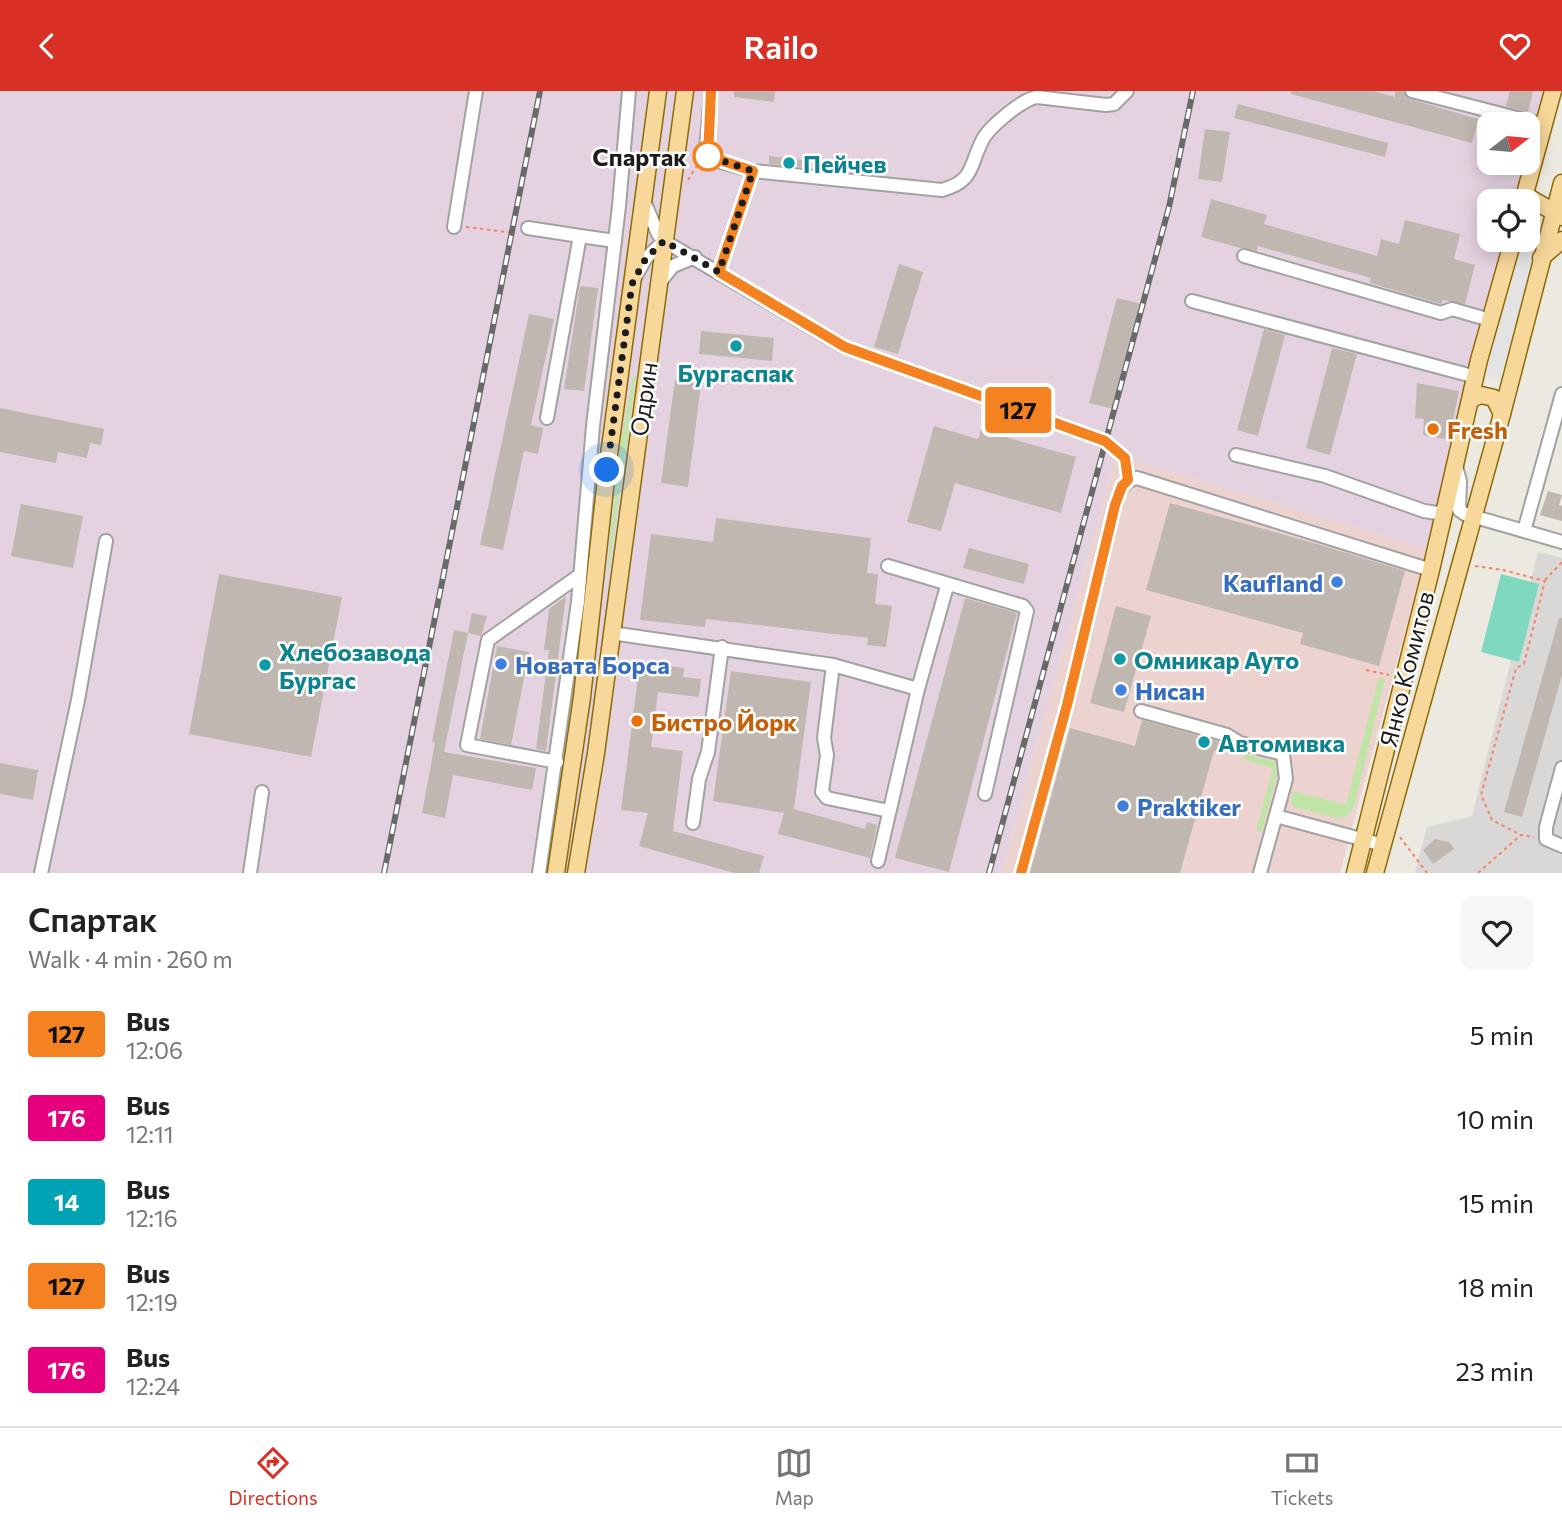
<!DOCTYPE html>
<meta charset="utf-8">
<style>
body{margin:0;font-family:Commissioner,sans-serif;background:#f6f6f6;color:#222;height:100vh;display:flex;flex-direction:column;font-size:26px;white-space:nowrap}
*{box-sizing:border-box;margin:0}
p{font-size:23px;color:#767676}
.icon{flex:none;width:38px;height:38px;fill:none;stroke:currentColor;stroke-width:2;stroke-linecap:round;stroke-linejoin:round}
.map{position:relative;height:782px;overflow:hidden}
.side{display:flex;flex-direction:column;background:#fff;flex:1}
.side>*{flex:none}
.badge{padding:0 14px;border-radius:5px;font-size:24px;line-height:46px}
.needle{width:46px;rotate:74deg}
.controls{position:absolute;left:1477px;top:21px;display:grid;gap:14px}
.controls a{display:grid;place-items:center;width:63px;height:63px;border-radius:14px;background:#fff;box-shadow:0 4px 18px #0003;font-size:35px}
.you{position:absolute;width:35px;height:35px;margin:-18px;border:5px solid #fff;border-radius:50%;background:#1a73e8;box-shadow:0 0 0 10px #1a73e833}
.map>.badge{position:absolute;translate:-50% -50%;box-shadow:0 0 0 4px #fff}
.round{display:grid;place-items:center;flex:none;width:74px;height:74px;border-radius:14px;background:#f6f6f6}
.head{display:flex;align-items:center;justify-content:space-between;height:119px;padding:0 28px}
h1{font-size:33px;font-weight:600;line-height:52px}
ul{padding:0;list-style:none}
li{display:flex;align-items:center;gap:21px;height:84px;padding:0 28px}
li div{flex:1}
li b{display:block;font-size:26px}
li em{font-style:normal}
li .badge{min-width:77px;font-weight:700;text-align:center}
header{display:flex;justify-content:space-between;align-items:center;height:91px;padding:0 28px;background:#d93025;color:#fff;font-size:32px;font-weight:600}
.tabs{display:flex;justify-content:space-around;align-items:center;height:98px;border-top:2px solid #e0e0e0;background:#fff;font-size:19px;color:#767676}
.tabs a{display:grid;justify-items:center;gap:4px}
.tabs .selected{color:#d93025}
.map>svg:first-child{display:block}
.residential{fill:#d9d8d7}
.commercial{fill:#edd3cf}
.industrial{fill:#e5d2e0;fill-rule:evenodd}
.grass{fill:#c0e5a7}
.pitch{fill:#80d9bf}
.parking{fill:#e3e3e3}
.building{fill:#c0b8b0}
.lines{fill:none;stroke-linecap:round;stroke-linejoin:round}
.minor-casing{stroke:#a2a2a2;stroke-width:16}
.major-casing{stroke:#8b6b06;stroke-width:19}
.path{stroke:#f3856a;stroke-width:2;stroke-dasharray:3.5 3.5;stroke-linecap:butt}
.minor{stroke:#fff;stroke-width:12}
.major{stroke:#f7d79a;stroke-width:16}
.rail-casing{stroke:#696969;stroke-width:6}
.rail{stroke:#fff;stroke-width:3.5;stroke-dasharray:10;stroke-linecap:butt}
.line-casing{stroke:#fff;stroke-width:16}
.line{stroke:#f58220;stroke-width:10}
.walk{stroke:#1b1b1b;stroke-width:7;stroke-dasharray:0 12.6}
.stop-dot{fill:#fff;stroke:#f58220;stroke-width:3.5}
.culture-dot{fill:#0f9aa8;stroke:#fff;stroke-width:2.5}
.food-dot{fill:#e8710a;stroke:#fff;stroke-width:2.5}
.shop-dot{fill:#3f7fe0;stroke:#fff;stroke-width:2.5}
.labels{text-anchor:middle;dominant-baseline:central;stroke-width:5;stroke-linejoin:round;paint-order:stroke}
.stop-label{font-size:24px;font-weight:bold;fill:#1b1b1b;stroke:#fff;text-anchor:end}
.culture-label{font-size:24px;font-weight:bold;fill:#0d838f;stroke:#fff;text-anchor:start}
.street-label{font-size:24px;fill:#1b1b1b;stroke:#fff}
.food-label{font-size:24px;font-weight:bold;fill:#c56008;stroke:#fff;text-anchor:start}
.shop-label{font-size:24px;font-weight:bold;fill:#366cbe;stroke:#fff;text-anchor:start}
</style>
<header><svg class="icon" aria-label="back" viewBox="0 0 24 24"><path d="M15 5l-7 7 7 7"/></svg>Railo<svg class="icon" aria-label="heart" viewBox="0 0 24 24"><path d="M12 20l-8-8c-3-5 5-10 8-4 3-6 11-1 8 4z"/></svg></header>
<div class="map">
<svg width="1562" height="782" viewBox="0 0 1562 782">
<rect width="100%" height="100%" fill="#ece9e0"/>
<path class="residential" d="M1538 461 1562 467V782H1415L1427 736 1472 725Z"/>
<path class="commercial" d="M1116 364 1427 458 1340 782H1002Z"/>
<path class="industrial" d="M0 0H1548L1519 110H1489V149H1509L1427 458 1116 364 1002 782H0ZM1489 33H1528V72H1489Z"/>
<g class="grass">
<path d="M633 284 636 285 609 479H607L620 356Z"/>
<path d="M1379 586 1385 588 1354 716 1347 725 1337 727 1293 716 1291 711 1293 700 1346 714Z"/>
<path d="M1246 663 1280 672 1262 741 1256 739 1273 677 1244 669Z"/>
</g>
<path class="pitch" d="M1501 483 1539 493 1519 571 1481 561Z"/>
<path class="parking" d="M1528 142 1540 146 1500 288 1484 284 1522 149H1528Z"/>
<g class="building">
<path d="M734 0H775L774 11 734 6Z"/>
<path d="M1291 0H1373L1395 6V0H1403L1410 8 1478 28 1472 52 1291 3Z"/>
<path d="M1510 0H1533L1528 21 1506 15Z"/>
<path d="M1238 13 1388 52 1385 66 1234 27Z"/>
<path d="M1205 38 1230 41 1222 91 1198 88Z"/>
<path d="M769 65 811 70 810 77 769 73Z"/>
<path d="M1211 108 1267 124 1264 133 1377 165 1381 148 1399 153 1405 129 1460 143 1454 168 1475 174 1465 213 1443 209 1441 213 1370 192 1371 187 1258 155 1257 160 1240 157 1201 146Z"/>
<path d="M899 173 923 181 898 263 874 256Z"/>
<path d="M580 195 598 197 584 300 564 298Z"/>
<path d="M1117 207 1142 213 1114 318 1089 312Z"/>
<path d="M529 223 554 228 531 334 543 337 538 363 524 360 503 459 480 454Z"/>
<path d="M1264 238 1285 244 1258 345 1237 339Z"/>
<path d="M701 240 774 247 772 270 699 263Z"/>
<path d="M1332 257 1357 263 1330 364 1306 357Z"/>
<path d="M675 289 701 293 688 396 661 392Z"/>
<path d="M1417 292 1459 300 1452 334 1448 333 1445 348 1423 344 1424 328 1415 327Z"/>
<path d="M0 317 104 338 101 354 90 352 87 367 58 361 56 372 0 361Z"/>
<path d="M934 335 978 348 981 339 1076 366 1061 422 955 392 941 440 907 431Z"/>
<path d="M1548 400 1562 404 1559 414 1562 415V430L1540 424Z"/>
<path d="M1170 412 1314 452 1405 480 1379 575 1300 553 1303 542 1146 499Z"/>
<path d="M21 413 83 425 73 477 11 465Z"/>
<path d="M716 427 871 447 867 482 878 483 875 513 892 515 886 556 867 554 868 547 706 528 705 536 640 529 651 443 713 451Z"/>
<path d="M969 457 1029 473 1024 493 963 477Z"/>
<path d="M219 483 342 506 311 666 189 643Z"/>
<path d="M566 505 546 660 536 658 549 559H544L549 518Z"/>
<path d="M965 507 1017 522 949 781 895 767Z"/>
<path d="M1116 515 1151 525 1124 621 1090 612Z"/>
<path d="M472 522 487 525 481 545 468 542Z"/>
<path d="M1559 527H1562V584L1522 726 1504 721Z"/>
<path d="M454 539 468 542 444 661 536 677 532 699 453 684 445 727 422 722 435 652 432 651Z"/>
<path d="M497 555 529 561 511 654 480 648Z"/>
<path d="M640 571 684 577 683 586 701 588 699 606 658 601 651 656 683 660 673 740 764 765 759 782H734L639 755 648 722 621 719Z"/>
<path d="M731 580 811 591 794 718 865 738 867 731 877 734 870 767 778 743 784 722 713 710Z"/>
<path d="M1142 629 1224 652 1221 661 1214 660 1180 782H1030L1070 637 1135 655Z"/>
<path d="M0 672 38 679 33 709 0 703Z"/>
<path d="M1435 748 1449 751 1454 758 1433 773 1423 759Z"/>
</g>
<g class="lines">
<defs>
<g id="minor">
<path d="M711 0 706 61 711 68 753 80 942 99C974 90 969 76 982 50 988 37 1022 8 1037 6L1106 14 1114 13 1127 0"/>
<path d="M1412 0 1544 34"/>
<path d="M644 110 658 143 664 150 845 256 1105 350 1125 367 1128 389"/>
<path d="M454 136 476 0"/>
<path d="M528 137 580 145"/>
<path d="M1244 165 1441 222 1452 218 1490 229"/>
<path d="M719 181 753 80"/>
<path d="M634 188 646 167 664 150"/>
<path d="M660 191 673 175 695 166"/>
<path d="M1192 210 1476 286"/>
<path d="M547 327 580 145 615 150"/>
<path d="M1236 364 1325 385 1424 420 1444 423"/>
<path d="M1456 375 1460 390 1459 419 1465 423 1562 451"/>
<path d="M1524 440 1562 303"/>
<path d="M888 475 1023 515 1027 520 985 703"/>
<path d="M611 542 833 574 918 598"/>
<path d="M833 574 824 647 827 664 822 701 827 707 889 720"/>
<path d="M1141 620 1227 644 1240 652 1283 663 1286 688 1260 782"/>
<path d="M557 671 467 654 488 549 580 484"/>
<path d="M1562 677 1546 736V748L1562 755"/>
<path d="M1276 725 1383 754"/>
<path d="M693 732 699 688 708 661 722 556"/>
<path d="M878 770 918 598 947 495"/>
<path d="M41 782 78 609 106 450"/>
<path d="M250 782 262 701"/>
<path d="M539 782 578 511 593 335 619 115 629 0"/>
<path d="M1021 782 1067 614 1115 414C1120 400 1121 391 1137 387L1431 479"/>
</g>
<g id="major">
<path d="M1525 104 1562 126"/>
<path d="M1523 110 1553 0"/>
<path d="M1541 167 1562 149"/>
<path d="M1471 308 1481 304 1494 307 1502 323"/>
<path d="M556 782 582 606 607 379 658 0"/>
<path d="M576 782 596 662 685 0"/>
<path d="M1355 782 1431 479 1479 269 1513 149"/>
<path d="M1375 782 1502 323 1562 92"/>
</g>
</defs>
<use href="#minor" class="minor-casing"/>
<use href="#major" class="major-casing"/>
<g class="path">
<path d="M688 89 698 73"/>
<path d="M466 136 515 142"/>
<path d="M1475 475 1503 479 1545 490 1524 573 1516 577 1481 704 1492 729 1521 744"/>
<path d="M1545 489 1562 471"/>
<path d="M1366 579 1389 584"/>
<path d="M1400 746 1427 782"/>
<path d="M1478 782 1521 744 1534 746"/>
</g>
<use href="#minor" class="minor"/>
<use href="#major" class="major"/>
<defs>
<g id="rail">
<path d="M384 782 540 0"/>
<path d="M989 782 1169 116 1193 0"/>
</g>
</defs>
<use href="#rail" class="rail-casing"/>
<use href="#rail" class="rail"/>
</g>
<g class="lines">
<defs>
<path id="line" d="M711 0 708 65 753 80 719 181 845 256 1105 350 1125 367 1128 389 1122 395 1115 414 1067 614 1021 782"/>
</defs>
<use href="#line" class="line-casing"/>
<use href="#line" class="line"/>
<path class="walk" d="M607 379 632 193 646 167 664 150 719 181 753 80 708 65"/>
</g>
<circle class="stop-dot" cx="708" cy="65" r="14"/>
<g class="culture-dot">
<circle cx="789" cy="72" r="7"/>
<circle cx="736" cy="255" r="7"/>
<circle cx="1120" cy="568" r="7"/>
<circle cx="265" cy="574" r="7"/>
<circle cx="1204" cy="651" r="7"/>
</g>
<g class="food-dot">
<circle cx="1433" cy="338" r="7"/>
<circle cx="637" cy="630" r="7"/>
</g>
<g class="shop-dot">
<circle cx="1337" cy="491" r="7"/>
<circle cx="501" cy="573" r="7"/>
<circle cx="1121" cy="599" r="7"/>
<circle cx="1123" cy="715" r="7"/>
</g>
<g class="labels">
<g class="stop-label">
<text x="687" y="65">Спартак</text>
</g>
<g class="culture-label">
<text x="803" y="72">Пейчев</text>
<text x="736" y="281" text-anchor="middle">Бургаспак</text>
<text x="279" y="560">Хлебозавода<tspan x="279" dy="28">Бургас</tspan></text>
<text x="1134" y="568">Омникар Ауто</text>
<text x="1218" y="651">Автомивка</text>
</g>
<g class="street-label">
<text transform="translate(643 308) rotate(-82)">Одрин</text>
<text transform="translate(1406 578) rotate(-76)">Янко Комитов</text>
</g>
<g class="food-label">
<text x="1447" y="338">Fresh</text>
<text x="651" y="630">Бистро Йорк</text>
</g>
<g class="shop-label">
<text x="1323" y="491" text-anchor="end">Kaufland</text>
<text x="515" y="573">Новата Борса</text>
<text x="1135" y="599">Нисан</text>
<text x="1137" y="715">Praktiker</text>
</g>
</g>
</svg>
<div class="controls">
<a><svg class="needle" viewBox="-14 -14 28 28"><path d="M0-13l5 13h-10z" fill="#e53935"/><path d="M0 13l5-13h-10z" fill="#767676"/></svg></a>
<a><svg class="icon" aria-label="locate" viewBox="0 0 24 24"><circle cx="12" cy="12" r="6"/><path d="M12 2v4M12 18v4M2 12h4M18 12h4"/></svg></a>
</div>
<div class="you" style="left:607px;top:379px"></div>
<b class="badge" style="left:1018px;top:319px;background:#f58220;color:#111">127</b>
</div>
<section class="side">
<div class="head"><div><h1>Спартак</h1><p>Walk · 4 min · 260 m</p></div><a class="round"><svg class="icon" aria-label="heart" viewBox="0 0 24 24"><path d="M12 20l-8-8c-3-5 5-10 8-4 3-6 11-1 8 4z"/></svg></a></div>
<ul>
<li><span class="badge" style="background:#f58220;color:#111">127</span><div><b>Bus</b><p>12:06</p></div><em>5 min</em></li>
<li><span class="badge" style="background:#e6007e;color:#fff">176</span><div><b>Bus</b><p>12:11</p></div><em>10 min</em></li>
<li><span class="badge" style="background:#00a3b4;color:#fff">14</span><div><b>Bus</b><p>12:16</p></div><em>15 min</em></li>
<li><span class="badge" style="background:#f58220;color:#111">127</span><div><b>Bus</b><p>12:19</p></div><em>18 min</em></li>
<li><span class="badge" style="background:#e6007e;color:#fff">176</span><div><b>Bus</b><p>12:24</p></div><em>23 min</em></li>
</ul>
</section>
<nav class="tabs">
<a class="selected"><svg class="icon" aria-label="directions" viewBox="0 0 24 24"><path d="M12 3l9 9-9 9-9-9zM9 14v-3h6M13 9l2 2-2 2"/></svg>Directions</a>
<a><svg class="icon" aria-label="map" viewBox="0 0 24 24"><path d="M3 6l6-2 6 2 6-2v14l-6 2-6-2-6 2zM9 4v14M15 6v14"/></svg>Map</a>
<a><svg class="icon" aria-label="tickets" viewBox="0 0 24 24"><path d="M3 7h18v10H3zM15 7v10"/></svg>Tickets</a>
</nav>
